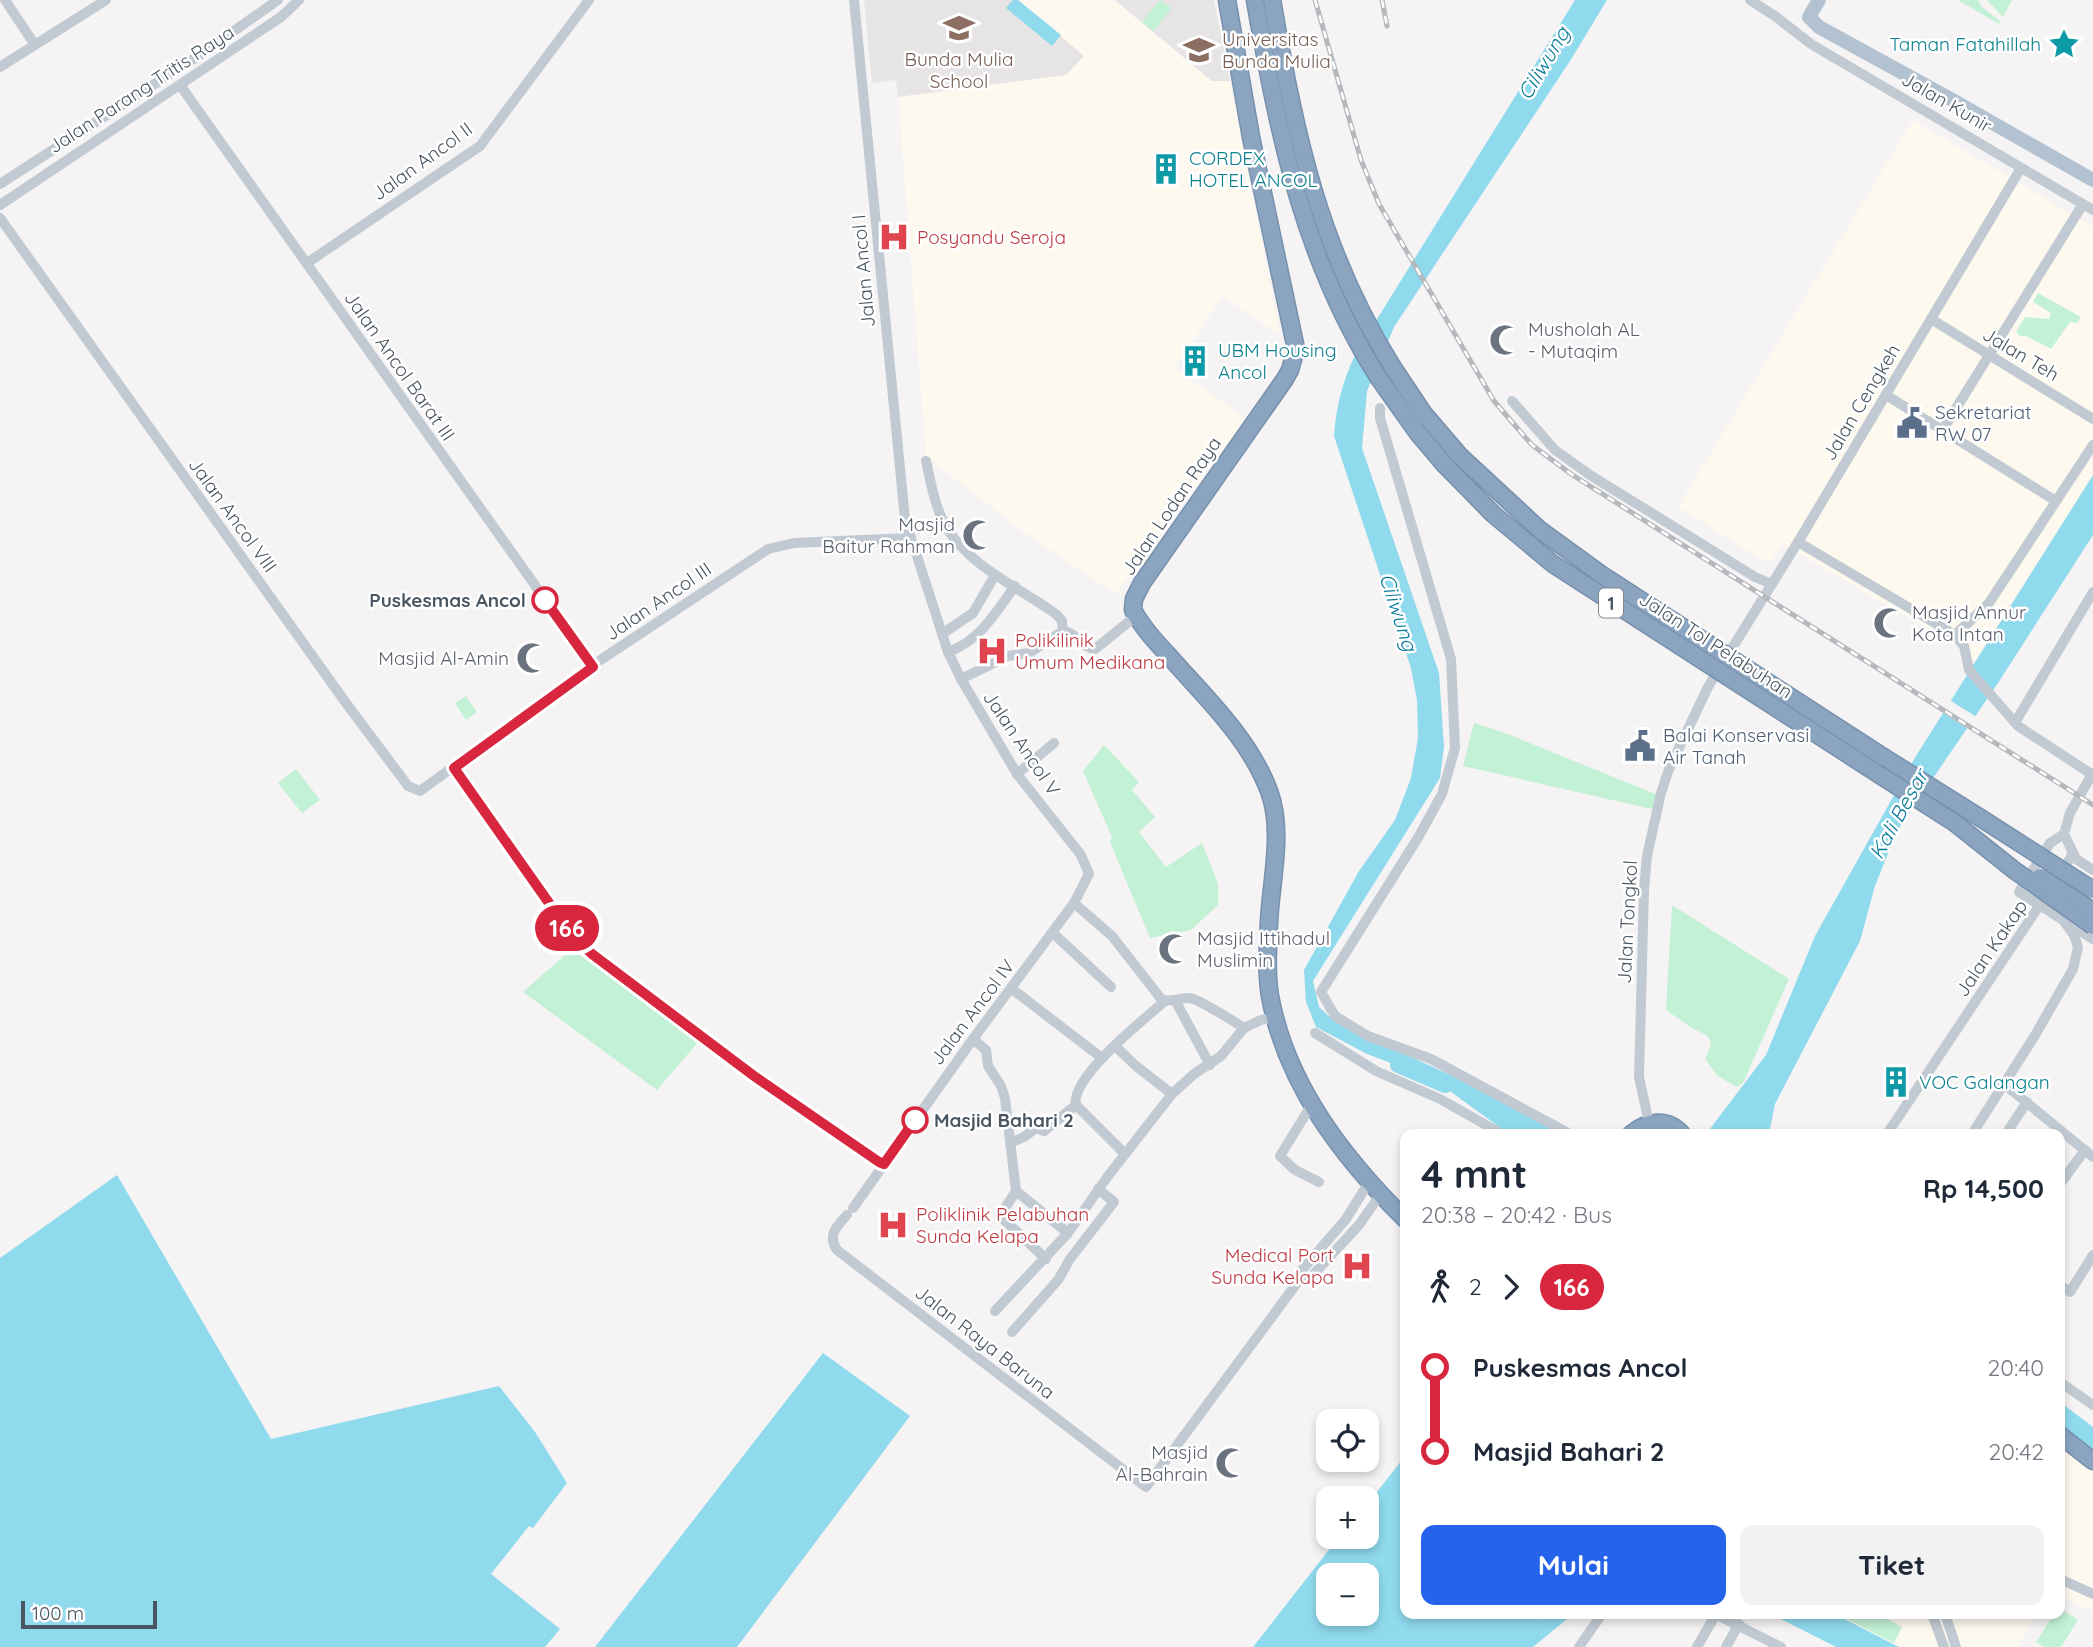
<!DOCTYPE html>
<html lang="id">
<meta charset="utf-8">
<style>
body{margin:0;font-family:Quicksand,sans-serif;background:#f2f2f3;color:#1f2937;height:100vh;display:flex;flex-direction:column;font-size:26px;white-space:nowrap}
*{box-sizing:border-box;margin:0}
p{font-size:23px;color:#747a83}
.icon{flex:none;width:38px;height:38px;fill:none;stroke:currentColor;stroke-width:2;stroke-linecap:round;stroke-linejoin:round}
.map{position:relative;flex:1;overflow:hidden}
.side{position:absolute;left:1400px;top:1129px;width:665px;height:490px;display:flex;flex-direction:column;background:#fff;border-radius:14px;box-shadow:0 4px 10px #0003}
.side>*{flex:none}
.badge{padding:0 14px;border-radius:23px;font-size:24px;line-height:46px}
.buttons{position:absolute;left:1316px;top:1409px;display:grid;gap:14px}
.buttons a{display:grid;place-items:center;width:63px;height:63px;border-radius:14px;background:#fff;box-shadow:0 4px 10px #0003;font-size:35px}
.scale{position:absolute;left:21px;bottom:18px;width:136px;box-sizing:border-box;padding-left:7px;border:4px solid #4a5661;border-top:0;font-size:19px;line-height:24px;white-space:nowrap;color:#4a5661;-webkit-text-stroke:5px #fff;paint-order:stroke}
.map>.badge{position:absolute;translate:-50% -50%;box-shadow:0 0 0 4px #fff}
.legs{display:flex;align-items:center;gap:10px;height:77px;padding:0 21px;font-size:23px}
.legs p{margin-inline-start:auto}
.overview{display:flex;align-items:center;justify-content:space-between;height:119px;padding:0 21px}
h1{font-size:38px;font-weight:700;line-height:52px}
.button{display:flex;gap:14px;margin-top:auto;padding:14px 21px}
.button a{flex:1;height:80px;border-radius:14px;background:#2563eb;color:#fff;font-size:28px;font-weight:700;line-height:80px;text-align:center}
.button a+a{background:#f2f2f3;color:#1f2937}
ul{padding:0 21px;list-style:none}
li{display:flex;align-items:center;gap:24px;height:84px;font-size:26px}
li i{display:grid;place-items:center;width:10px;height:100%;margin:0 9px;background:currentColor}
li i::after{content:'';width:18px;height:18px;margin:-9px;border:5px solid;border-radius:50%;background:#fff}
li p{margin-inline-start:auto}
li:first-child i{background:linear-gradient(#0000 50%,currentColor 0)}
li:last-child i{background:linear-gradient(currentColor 50%,#0000 0)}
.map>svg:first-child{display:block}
.commercial{fill:#fdf9ef}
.education{fill:#e6e4e5}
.green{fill:#c3f1d5}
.water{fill:#90daee;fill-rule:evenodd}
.pier{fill:#f5f3f3}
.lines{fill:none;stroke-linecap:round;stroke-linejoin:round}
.river{stroke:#90daee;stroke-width:16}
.highway-casing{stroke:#7690ad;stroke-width:19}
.minor{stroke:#c1cad2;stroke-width:10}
.major{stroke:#b3c2d1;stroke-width:14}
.highway{stroke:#8ba5c1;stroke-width:16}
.rail-casing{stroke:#b5b8bd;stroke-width:5}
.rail{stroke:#fff;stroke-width:2.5;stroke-dasharray:8;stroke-linecap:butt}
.highway-bridge-casing{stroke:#7690ad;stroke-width:19;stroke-linecap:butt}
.highway-bridge{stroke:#8ba5c1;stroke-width:16}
.line-1-casing{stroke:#fff;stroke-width:16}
.line-1{stroke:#d7263d;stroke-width:10}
.stop-1-dot{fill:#fff;stroke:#d7263d;stroke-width:3.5}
.labels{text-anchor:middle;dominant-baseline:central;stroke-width:5;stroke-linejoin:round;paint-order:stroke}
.shield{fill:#fff;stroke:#808990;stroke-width:2}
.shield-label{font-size:18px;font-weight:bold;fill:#4a5661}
.education-label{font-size:19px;fill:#785e54;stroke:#fff;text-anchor:start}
.culture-label{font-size:19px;fill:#0d838f;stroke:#fff;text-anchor:start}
.street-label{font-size:19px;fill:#4a5661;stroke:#fff}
.health-label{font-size:19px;fill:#be3a42;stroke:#fff;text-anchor:start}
.worship-label{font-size:19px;fill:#5b616d;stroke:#fff;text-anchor:start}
.service-label{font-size:19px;fill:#4e5e75;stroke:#fff;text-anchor:start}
.stop-label{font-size:19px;font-weight:bold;fill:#4a5661;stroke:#fff;text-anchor:end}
.water-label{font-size:21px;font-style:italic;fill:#0c7c9b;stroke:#fff}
</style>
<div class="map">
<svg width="2093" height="1647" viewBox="0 0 2093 1647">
<rect width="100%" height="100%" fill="#f5f3f3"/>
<g class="commercial">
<path d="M864 0H1114L1212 81H1230L1280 335 1222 296 1175 368 1246 419 1116 594 1025 533 926 456 897 80 872 83Z"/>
<path d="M1913 120 2093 227V475L1973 663 1961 648 1782 544 1769 564 1678 507Z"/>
<path d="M2060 1428 2093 1452V1611L2060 1597Z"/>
<path d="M1835 1614H2038L2017 1647H1899Z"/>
</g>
<g class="education">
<path d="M864 0H1018L1084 56 1066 75 898 97 896 80 872 83Z"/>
<path d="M1115 0H1214L1230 81H1212Z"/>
</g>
<g class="green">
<path d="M1160 0 1172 8 1154 31 1142 22Z"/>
<path d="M1958 0H1978L1982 7 2000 21 1999 24Z"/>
<path d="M1987 0H2012L2003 17Z"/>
<path d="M2038 293 2081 317 2077 323 2070 322 2051 349 2026 336H2020L2016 332 2025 317 2049 319 2051 313 2033 302Z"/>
<path d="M466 696 477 712 466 720 455 703Z"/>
<path d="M1474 723 1505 733 1658 795 1652 809 1463 766Z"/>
<path d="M1104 745 1139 782 1132 790 1155 817 1139 832 1166 867 1202 843 1218 884V905L1191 930 1150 938 1110 842 1112 837 1083 771Z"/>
<path d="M296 769 320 800 302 813 278 783Z"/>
<path d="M1672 905 1789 979 1743 1083 1736 1087 1717 1075 1705 1059 1711 1045 1708 1036 1692 1028 1666 1010Z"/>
<path d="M572 949 699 1041 657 1090 523 992Z"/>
<path d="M2060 1608 2078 1620 2061 1647H2044L2036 1642 2054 1614H2060Z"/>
<path d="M1837 1614H1878L1902 1627 1894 1643Z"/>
</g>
<g class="water">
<path d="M1013 0H1018L1061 35 1052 46 1006 8Z"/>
<path d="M1575 0H1607L1570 61 1394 327 1367 391 1362 448 1439 673 1444 746 1440 778 1313 981 1319 1007 1335 1022 1483 1090 1559 1134H1509L1447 1089 1425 1076 1367 1054 1316 1027 1306 1002 1304 970 1359 871 1395 820 1411 778 1418 738 1417 700 1411 668 1334 436C1336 406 1343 380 1356 353Z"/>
<path d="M2093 475V535L1998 683 1897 831 1875 886 1860 941 1775 1104 1769 1134H1706L1766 1055 1815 936 1916 756Z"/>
<path d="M117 1175 271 1439 499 1386 535 1432 567 1483 533 1528 529 1526 491 1574 560 1629 545 1647H0V1258Z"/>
<path d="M823 1353 910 1416 737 1647H595Z"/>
<path d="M2060 1402 2093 1427V1451L2060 1426Z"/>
<path d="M1405 1456V1534L1402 1538 1405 1540V1614H1534L1542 1620 1546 1614H1573L1533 1647H1253L1339 1537 1367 1536V1500L1370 1501ZM1367 1575V1614H1328V1575Z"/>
<path d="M1771 1614H1835L1899 1647H1836Z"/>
</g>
<path class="pier" d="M1948 699 1978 718 1970 730 1940 711Z"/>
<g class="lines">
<path class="river" d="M1398 1065 1445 1085"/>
<defs>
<g id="highway">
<path d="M1227 0 1251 137 1296 349 1290 370 1285 379 1142 583 1134 599 1133 610C1142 627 1156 642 1169 656 1206 698 1249 738 1269 791 1284 830 1271 881 1269 922 1268 947 1266 972 1270 996 1286 1084 1343 1158 1405 1219"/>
<path d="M1255 0C1279 136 1303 258 1378 377"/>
<path d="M1272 0C1295 134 1319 249 1392 366"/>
<path d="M1885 758 1979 817"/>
<path d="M1886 779 1955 823"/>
<path d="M1631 1134C1647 1121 1667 1117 1682 1134"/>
<path d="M2060 1435 2093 1461"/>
</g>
</defs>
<use href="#highway" class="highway-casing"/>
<g class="minor">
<path d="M5 0 35 45"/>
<path d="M1750 0 1775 16 1811 44 2093 210"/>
<path d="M0 67 106 0"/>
<path d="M180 85 593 667"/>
<path d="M0 184 201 54 278 0"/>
<path d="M0 205 281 17 299 0"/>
<path d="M0 218 346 703 408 786 420 791 602 659 768 549 794 543 910 538"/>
<path d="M307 263 480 146 589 0"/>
<path d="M1931 319 2093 419"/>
<path d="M1886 395 2056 501"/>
<path d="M1512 401 1555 450 1590 475 1755 577 1772 584"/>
<path d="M1380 408V418L1451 659 1455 748 1442 794 1419 836 1321 992 1335 1016 1368 1036 1431 1059 1570 1134"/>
<path d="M1942 431 2083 204"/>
<path d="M926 461C931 483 935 509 947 528 970 567 1022 589 1057 615L1062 621 1063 631"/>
<path d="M1798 542 1955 635 1964 646 1969 670 2018 726 2093 775"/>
<path d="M1063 631C1077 632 1082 649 1095 649L1136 616"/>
<path d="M942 634 973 613 995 575"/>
<path d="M1955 635 1989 603 2093 445"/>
<path d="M948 652C980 641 996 612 1015 586"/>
<path d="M961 679 1008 656 1029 653 1063 631"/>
<path d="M2016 721 2093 592"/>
<path d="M454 768 568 930 592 954 754 1076 884 1164"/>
<path d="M1017 774 1054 743"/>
<path d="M2092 774 2070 813 2064 834 2076 859 2093 870"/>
<path d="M2064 834 2050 843 2019 892 2093 939"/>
<path d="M2060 875 2073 853"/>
<path d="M1074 903 1112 936 1162 1000C1171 1002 1180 998 1190 998 1198 999 1235 1022 1244 1028"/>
<path d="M1053 933 1111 987"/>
<path d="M1012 989 1102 1058"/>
<path d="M1175 1000 1210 1065"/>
<path d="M1315 1033 1376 1071 1440 1099 1502 1134"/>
<path d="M973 1039 986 1050 988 1066 1001 1086 1005 1098 1016 1191 1000 1216 1046 1259"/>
<path d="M1115 1046 1136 1066 1172 1094"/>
<path d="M2004 1084 2093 1157"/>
<path d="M1312 1104 1280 1156 1295 1170 1319 1182"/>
<path d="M1076 1105C1070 1078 1144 1019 1165 1001"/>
<path d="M1076 1105 1125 1154"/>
<path d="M1649 1123 1639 1077 1644 890 1647 856 1661 793 1669 769 1708 687 1798 542 2021 168"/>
<path d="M1887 1134 2051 888"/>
<path d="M1972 1134 2034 1037 2073 969 2078 947 2074 935 2060 916"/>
<path d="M2011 1134 2009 1129 2027 1102"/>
<path d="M1010 1143 1024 1137 1036 1128 1044 1131 1076 1105"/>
<path d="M2060 1184 2085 1150"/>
<path d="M1016 1191 1068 1233"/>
<path d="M853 1208 973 1039 1074 903 1089 874 1081 855 1017 774 961 679 948 652 905 519 854 0"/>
<path d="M847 1215C837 1226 827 1235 837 1250L1146 1487 1300 1279 1302 1270 1346 1219 1369 1182"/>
<path d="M1300 1279 1310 1278 1359 1225 1380 1195"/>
<path d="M2060 1285 2070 1292 2093 1255"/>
<path d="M995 1311 1068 1233 1108 1176 1172 1094 1194 1074 1221 1056 1244 1028 1261 1020 1274 1017"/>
<path d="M1012 1332 1058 1280 1070 1259 1114 1202 1098 1189"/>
<path d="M2060 1382 2093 1405"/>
<path d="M2060 1579 2093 1594"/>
<path d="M1715 1614 1781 1647"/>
<path d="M1932 1614 1944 1647"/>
<path d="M1945 1614 1956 1647"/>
<path d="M1579 1647 1602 1614"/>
<path d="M1697 1647 1716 1614"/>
<path d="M1726 1647 1739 1624"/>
</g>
<path class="major" d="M1819 0 1809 17 1819 27 1954 101 2093 180"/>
<use href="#highway" class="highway"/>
<defs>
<g id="rail">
<path d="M1315 0 1361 160 1379 204 1494 401 1532 445 1571 474 2093 805"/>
<path d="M1382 0 1387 26"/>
</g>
</defs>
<use href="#rail" class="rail-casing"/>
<use href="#rail" class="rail"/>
<defs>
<g id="highway-bridge">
<path d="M1392 366 1424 414 1460 456 1540 530 1602 575 1885 758"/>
<path d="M1378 377 1417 432 1444 464 1493 514 1553 564 1886 779"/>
<path d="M1979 817 2093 890"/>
<path d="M1955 823 2014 870 2093 926"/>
<path d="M2040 877 2093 911"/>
</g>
</defs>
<use href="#highway-bridge" class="highway-bridge-casing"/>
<use href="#highway-bridge" class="highway-bridge"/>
</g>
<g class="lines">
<defs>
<path id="line-1" d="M545 600 593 667 454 768 568 930 592 954 754 1076 879 1162 884 1164 915 1120"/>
</defs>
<use href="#line-1" class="line-1-casing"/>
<use href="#line-1" class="line-1"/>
</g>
<defs>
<symbol id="school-bare" viewBox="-9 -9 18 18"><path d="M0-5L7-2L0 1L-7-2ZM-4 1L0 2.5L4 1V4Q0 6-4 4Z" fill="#8d6e63" stroke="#fff" stroke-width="2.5" paint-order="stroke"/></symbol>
<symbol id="sight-bare" viewBox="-9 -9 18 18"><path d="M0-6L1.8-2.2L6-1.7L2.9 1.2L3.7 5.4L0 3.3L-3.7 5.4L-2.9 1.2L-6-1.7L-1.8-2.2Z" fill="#0f9aa8" stroke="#fff" stroke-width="2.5" paint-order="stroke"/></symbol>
<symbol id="university-bare" viewBox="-9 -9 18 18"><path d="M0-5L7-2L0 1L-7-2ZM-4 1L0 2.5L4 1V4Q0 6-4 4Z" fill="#8d6e63" stroke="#fff" stroke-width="2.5" paint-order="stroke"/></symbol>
<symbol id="building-bare" viewBox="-9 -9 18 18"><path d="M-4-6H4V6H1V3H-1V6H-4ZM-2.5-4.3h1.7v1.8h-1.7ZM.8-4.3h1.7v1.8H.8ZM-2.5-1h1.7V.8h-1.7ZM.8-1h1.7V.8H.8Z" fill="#0f9aa8" stroke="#fff" stroke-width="2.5" paint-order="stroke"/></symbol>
<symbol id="hospital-bare" viewBox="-9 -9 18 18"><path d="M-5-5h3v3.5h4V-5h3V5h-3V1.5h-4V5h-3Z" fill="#e0444e" stroke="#fff" stroke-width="2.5" paint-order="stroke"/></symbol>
<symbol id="mosque-bare" viewBox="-9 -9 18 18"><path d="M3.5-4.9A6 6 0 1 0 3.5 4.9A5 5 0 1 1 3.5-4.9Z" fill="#6b7280" stroke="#fff" stroke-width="2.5" paint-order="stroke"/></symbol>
<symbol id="civic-bare" viewBox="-9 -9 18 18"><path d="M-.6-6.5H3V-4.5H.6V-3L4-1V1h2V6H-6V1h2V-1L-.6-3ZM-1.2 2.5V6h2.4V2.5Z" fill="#5c6f8a" stroke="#fff" stroke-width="2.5" paint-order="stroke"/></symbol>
</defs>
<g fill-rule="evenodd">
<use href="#school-bare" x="937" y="6" width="44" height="44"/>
<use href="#sight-bare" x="2042" y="22" width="44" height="44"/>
<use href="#university-bare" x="1177" y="28" width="44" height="44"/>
<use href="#building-bare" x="1144" y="147" width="44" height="44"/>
<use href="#hospital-bare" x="872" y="215" width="44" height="44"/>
<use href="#mosque-bare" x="1483" y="318" width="44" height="44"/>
<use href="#building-bare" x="1173" y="339" width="44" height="44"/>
<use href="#civic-bare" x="1890" y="401" width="44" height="44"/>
<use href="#mosque-bare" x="956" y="513" width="44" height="44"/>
<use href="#mosque-bare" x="1867" y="601" width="44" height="44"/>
<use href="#hospital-bare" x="970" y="629" width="44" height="44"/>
<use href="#mosque-bare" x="510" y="636" width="44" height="44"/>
<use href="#civic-bare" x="1618" y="724" width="44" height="44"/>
<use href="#mosque-bare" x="1152" y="927" width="44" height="44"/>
<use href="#building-bare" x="1874" y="1060" width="44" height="44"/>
<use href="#hospital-bare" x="871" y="1203" width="44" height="44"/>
<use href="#hospital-bare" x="1335" y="1244" width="44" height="44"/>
<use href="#mosque-bare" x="1209" y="1441" width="44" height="44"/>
</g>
<g class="stop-1-dot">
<circle cx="545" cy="600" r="12"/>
<circle cx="915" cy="1120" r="12"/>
</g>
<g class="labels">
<rect class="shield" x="1599" y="588.5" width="24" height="29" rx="5"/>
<g class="shield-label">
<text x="1611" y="603">1</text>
</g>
<g class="education-label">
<text x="1222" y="39">Universitas<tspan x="1222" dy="22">Bunda Mulia</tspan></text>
<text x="959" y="59" text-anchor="middle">Bunda Mulia<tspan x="959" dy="22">School</tspan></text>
</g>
<g class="culture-label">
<text x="2041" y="44" text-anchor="end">Taman Fatahillah</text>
<text x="1189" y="158">CORDEX<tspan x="1189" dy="22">HOTEL ANCOL</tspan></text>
<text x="1218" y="350">UBM Housing<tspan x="1218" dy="22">Ancol</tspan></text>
<text x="1919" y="1082">VOC Galangan</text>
</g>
<g class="street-label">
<text transform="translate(141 89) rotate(-33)">Jalan Parang Tritis Raya</text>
<text transform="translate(1947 102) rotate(30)">Jalan Kunir</text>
<text transform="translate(422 161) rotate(-36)">Jalan Ancol II</text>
<text transform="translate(863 271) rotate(-95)">Jalan Ancol I</text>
<text transform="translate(2021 354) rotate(31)">Jalan Teh</text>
<text transform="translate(400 366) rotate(55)">Jalan Ancol Barat III</text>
<text transform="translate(1861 402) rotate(-59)">Jalan Cengkeh</text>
<text transform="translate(1171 506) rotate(-56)">Jalan Lodan Raya</text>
<text transform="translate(233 515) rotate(54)">Jalan Ancol VIII</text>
<text transform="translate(658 601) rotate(-34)">Jalan Ancol III</text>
<text transform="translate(1716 645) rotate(33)">Jalan Tol Pelabuhan</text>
<text transform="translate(1022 743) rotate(56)">Jalan Ancol V</text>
<text transform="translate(1627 922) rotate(-87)">Jalan Tongkol</text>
<text transform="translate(1991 948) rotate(-56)">Jalan Kakap</text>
<text transform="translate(972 1012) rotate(-53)">Jalan Ancol IV</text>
<text transform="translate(985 1342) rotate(38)">Jalan Raya Baruna</text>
</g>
<g class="health-label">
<text x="917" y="237">Posyandu Seroja</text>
<text x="1015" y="640">Polikilinik<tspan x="1015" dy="22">Umum Medikana</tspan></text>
<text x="916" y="1214">Poliklinik Pelabuhan<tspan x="916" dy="22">Sunda Kelapa</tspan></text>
<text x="1334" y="1255" text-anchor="end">Medical Port<tspan x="1334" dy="22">Sunda Kelapa</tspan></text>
</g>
<g class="worship-label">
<text x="1528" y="329">Musholah AL<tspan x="1528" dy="22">- Mutaqim</tspan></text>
<text x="955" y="524" text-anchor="end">Masjid<tspan x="955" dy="22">Baitur Rahman</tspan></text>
<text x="1912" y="612">Masjid Annur<tspan x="1912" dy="22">Kota Intan</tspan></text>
<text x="509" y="658" text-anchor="end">Masjid Al-Amin</text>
<text x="1197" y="938">Masjid Ittihadul<tspan x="1197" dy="22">Muslimin</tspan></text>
<text x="1208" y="1452" text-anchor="end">Masjid<tspan x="1208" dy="22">Al-Bahrain</tspan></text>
</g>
<g class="service-label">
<text x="1935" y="412">Sekretariat<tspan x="1935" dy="22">RW 07</tspan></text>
<text x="1663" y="735">Balai Konservasi<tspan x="1663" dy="22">Air Tanah</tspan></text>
</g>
<g class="stop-label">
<text x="526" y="600">Puskesmas Ancol</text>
<text x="934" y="1120" text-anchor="start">Masjid Bahari 2</text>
</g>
<g class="water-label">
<text transform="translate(1543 63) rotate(-59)">Ciliwung</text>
<text transform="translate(1399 612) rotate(72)">Ciliwung</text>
<text transform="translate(1898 814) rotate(-61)">Kali Besar</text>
</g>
</g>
</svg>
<div class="buttons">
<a><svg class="icon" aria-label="locate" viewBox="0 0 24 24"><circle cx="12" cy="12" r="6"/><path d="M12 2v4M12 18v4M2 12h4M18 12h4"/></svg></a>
<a>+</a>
<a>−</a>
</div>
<div class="scale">100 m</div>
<b class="badge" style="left:567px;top:928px;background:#d7263d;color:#fff">166</b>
<section class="side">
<div class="overview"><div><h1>4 mnt</h1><p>20:38 – 20:42 · Bus</p></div><b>Rp 14,500</b></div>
<div class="legs"><svg class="icon" aria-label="walk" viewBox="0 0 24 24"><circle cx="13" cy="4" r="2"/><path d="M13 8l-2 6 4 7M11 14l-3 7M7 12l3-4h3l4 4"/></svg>2<svg class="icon" aria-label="forward" viewBox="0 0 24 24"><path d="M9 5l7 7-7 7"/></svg><b class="badge" style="background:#d7263d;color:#fff">166</b></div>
<ul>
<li><i style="color:#d7263d"></i><b>Puskesmas Ancol</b><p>20:40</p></li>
<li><i style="color:#d7263d"></i><b>Masjid Bahari 2</b><p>20:42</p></li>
</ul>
<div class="button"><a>Mulai</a><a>Tiket</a></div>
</section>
</div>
